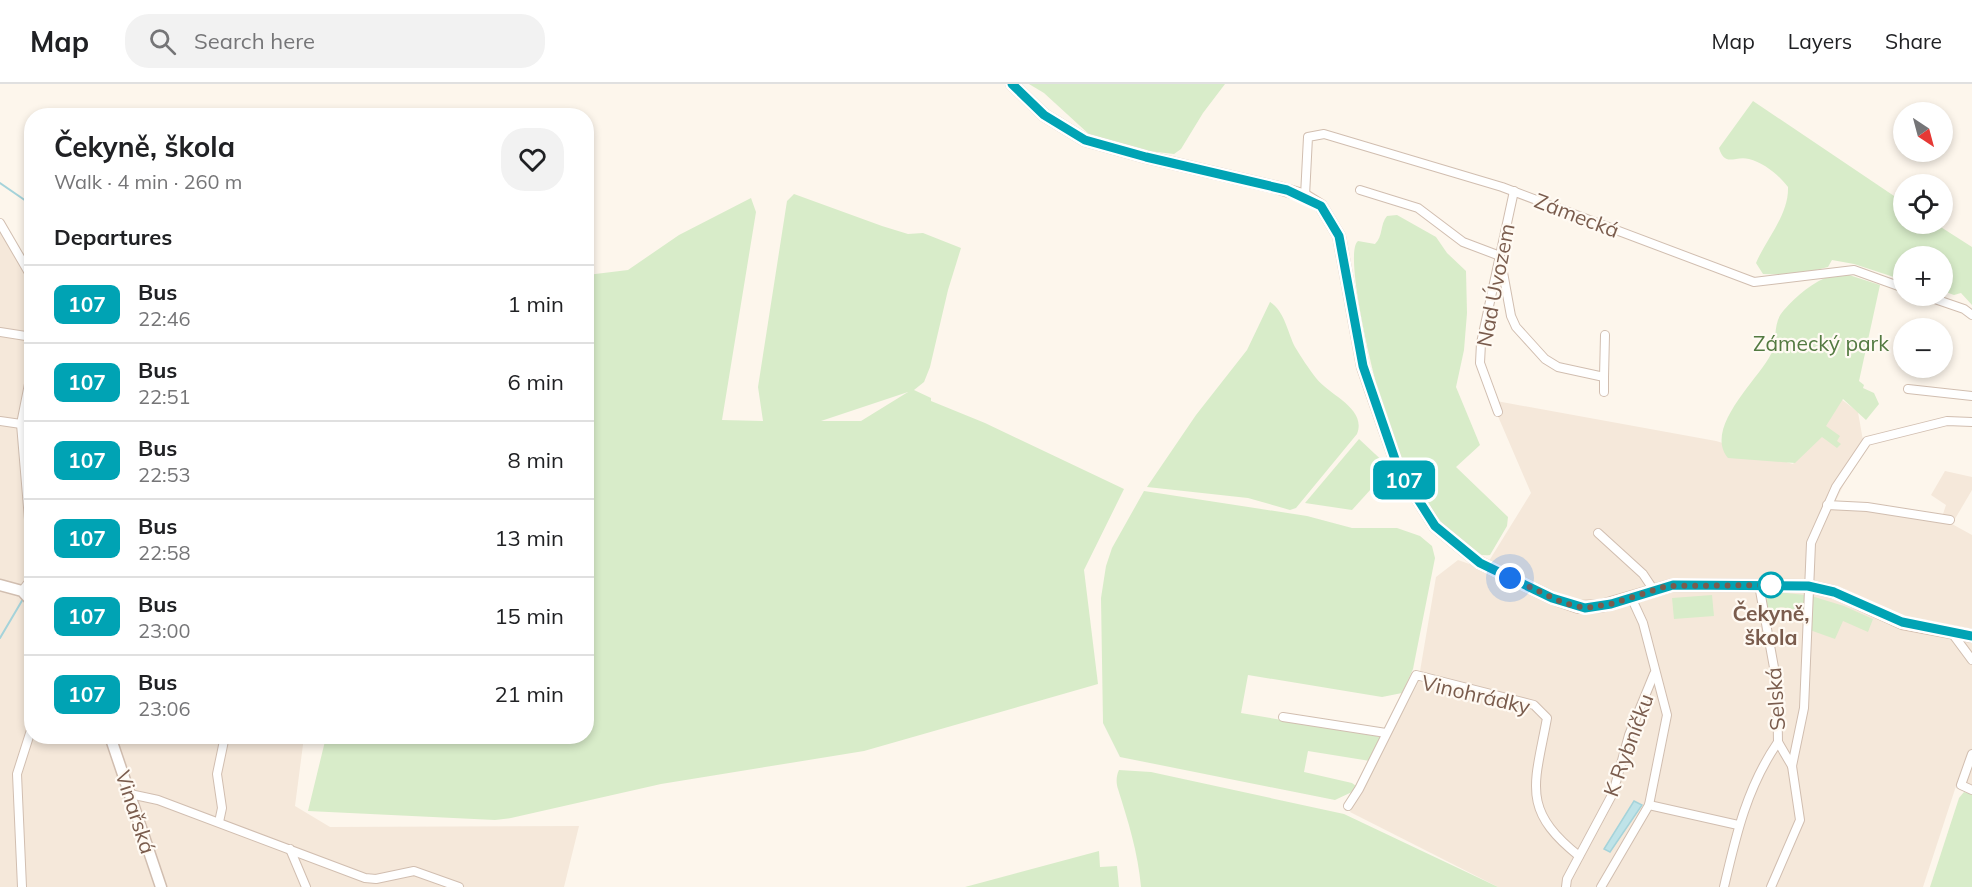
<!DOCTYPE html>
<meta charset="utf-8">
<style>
body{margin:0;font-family:Mulish,sans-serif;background:#f2f2f2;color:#202124;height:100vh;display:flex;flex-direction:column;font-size:22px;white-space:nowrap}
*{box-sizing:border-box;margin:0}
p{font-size:20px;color:#757577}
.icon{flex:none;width:33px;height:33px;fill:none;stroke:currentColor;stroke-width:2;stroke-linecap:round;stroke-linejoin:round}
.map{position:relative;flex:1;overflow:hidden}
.sheet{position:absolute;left:24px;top:24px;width:570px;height:636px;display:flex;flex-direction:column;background:#fff;border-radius:24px;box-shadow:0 3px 9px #0003}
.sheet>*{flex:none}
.badge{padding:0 12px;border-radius:9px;font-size:21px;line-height:39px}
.needle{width:39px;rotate:144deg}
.fabs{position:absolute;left:1893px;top:18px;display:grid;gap:12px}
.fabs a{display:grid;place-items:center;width:60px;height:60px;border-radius:50%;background:#fff;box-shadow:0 3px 9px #0003;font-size:30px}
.you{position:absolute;width:30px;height:30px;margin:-15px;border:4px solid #fff;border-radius:50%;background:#1a73e8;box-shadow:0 0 0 9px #1a73e833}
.map>.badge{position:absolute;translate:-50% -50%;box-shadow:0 0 0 3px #fff}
h2{padding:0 30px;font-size:22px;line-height:54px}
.round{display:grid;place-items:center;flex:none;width:63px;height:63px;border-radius:24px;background:#f2f2f2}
.summary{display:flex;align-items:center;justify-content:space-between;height:102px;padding:0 30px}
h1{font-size:28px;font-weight:700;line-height:45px}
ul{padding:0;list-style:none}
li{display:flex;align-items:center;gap:18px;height:78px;padding:0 30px;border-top:2px solid #e0e0e0}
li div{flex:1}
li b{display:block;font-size:22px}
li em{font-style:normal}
li .badge{min-width:66px;font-weight:700;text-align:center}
header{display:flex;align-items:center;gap:36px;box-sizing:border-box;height:84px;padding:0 30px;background:#fff;border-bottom:2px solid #e0e0e0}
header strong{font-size:28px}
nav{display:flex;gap:33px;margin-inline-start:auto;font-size:21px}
.search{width:420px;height:54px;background:#f2f2f2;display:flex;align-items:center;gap:15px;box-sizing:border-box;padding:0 21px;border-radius:24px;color:#757577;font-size:22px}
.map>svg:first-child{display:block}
.residential{fill:#f5e8da}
.green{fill:#d8ecc9;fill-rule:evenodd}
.water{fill:#bfe3e8;stroke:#a5d3da;stroke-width:1.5}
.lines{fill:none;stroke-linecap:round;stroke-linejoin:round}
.stream{stroke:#a5d3da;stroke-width:2}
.minor-casing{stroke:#d1beb0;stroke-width:10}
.tertiary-casing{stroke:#d1beb0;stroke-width:13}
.secondary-casing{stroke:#d6c0b0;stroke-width:14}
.minor{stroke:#fff;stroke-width:8}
.tertiary{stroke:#fff;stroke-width:10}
.secondary{stroke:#fff;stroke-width:12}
.line-casing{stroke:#fff;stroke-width:14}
.line{stroke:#00a3b4;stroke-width:9}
.walk{stroke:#7a5c4d;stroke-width:6;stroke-dasharray:0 10.8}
.stop-dot{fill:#fff;stroke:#00a3b4;stroke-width:3}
.labels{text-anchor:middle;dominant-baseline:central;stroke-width:4.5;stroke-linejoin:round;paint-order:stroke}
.street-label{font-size:21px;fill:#7a5c4d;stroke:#fffaf3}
.park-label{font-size:21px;fill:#537a41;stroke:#fffaf3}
.stop-label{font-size:21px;font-weight:bold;fill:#7a5c4d;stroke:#fffaf3}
</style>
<header>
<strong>Map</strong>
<div class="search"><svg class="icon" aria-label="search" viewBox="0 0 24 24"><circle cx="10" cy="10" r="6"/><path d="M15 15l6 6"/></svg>Search here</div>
<nav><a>Map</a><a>Layers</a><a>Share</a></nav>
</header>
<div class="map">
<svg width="1972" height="803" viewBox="0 0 1972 803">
<rect width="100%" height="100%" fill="#fdf6ec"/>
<g class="residential">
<path d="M0 146 15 173 31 165 32 652 304 653 295 722 330 743 579 742 564 803H0Z"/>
<path d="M1841 315 1858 328 1865 368 1853 382 1836 416 1840 423 1940 439 1946 421 1931 411 1945 387 1972 393V406L1952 440 1972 451V702L1958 696 1923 803H1498L1350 728 1418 599 1436 493 1458 476 1484 485 1531 409 1491 316 1716 357 1793 380Z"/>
</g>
<g class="green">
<path d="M1029 0H1225L1203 29 1181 65 1174 70 1148 67 1091 52 1044 9Z"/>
<path d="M1753 17 1903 118 1904 140H1936L1972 163V221L1961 209 1954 211 1943 207 1942 172H1904L1903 196 1854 180 1832 176 1828 183 1796 191 1763 190 1756 179C1766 155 1789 131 1788 103 1779 91 1764 79 1749 75 1735 71 1725 84 1719 64Z"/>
<path d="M794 110 882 142 908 150 923 149 961 164 948 206 930 283 924 298 914 306 931 314V317L985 339 1124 405 1084 486 1098 600 864 667 661 700 511 734 495 736 308 727 326 653 586 652 587 191 628 186 679 151 751 114 756 128 722 336 763 337 758 303 787 117ZM908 308 861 337H821Z"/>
<path d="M1397 131 1436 153 1447 169 1466 187 1467 229 1464 266 1456 303 1480 361 1456 383 1508 433 1507 442 1490 471C1476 473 1469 464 1459 455 1434 434 1417 408 1401 379 1387 353 1340 171 1358 157L1375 160C1383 153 1380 140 1387 132Z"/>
<path d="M1832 191H1849L1880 201 1859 297 1864 301 1863 304 1874 309 1879 320 1866 336 1843 315 1826 342 1840 352 1837 357 1841 360 1837 364 1822 353 1795 379 1728 374C1703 344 1758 296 1771 270 1778 255 1772 239 1784 226 1797 211 1813 198 1832 191Z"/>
<path d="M1270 218C1284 226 1288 249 1295 263 1301 273 1309 285 1316 294 1330 312 1367 324 1357 350L1296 424 1290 426 1248 414 1147 403 1196 331 1247 266Z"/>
<path d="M1359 355 1390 384 1352 426 1305 419Z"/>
<path d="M1144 407 1307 432 1352 444H1397L1420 452 1432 462 1435 474 1413 585 1402 609 1382 613 1248 591 1241 629 1381 653 1370 677 1308 667 1304 688 1352 699 1356 702 1354 707 1335 716 1120 673 1103 639 1101 514 1106 482 1112 464Z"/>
<path d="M1764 507 1806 511V527L1780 523 1777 527 1779 530 1767 529Z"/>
<path d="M1712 511 1714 532 1674 535 1672 514Z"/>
<path d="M1808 511 1844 522 1873 535 1868 548 1843 537 1835 555 1807 545Z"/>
<path d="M1119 686 1151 688 1344 730 1498 803H1141C1138 768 1128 737 1118 705 1116 699 1116 692 1119 686Z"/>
<path d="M1964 708 1972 710V803H1930L1959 714Z"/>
<path d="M1099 767 1100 783 1117 782 1119 803H965Z"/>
</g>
<path class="water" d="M1634 717 1642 721 1610 768 1604 765Z"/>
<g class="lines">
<g class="stream">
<path d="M0 99 29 119 32 124"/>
<path d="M0 554 23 515"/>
</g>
<defs>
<g id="minor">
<path d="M1360 106 1418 124 1463 158 1500 172 1511 232 1516 243 1545 275 1558 283 1604 293 1605 251"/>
<path d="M1305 112 1308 53 1324 50 1502 103 1754 198 1854 186 1904 204"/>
<path d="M0 139 32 194"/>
<path d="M1926 212 1964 225 1972 231"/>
<path d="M0 248 32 253"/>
<path d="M32 285 21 340 32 471"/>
<path d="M1604 293V308"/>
<path d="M1908 305 1972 312"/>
<path d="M1498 328 1480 279 1481 259 1514 107"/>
<path d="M0 337 21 340"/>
<path d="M1827 421 1867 423 1950 436"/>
<path d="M1598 449 1643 490 1653 505"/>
<path d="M1759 501 1777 600 1778 658 1792 682"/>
<path d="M22 507 32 494"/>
<path d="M1952 549 1972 576"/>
<path d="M1283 633 1386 649"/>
<path d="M1972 670 1961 701 1972 706"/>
<path d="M130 710 158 716 365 794 376 795 414 787 459 803"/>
<path d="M1649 721 1738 741"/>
<path d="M1348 722 1359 705 1416 591 1534 621 1547 634C1535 700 1520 725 1579 772"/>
<path d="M219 738 222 724 217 690 225 652"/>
<path d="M290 765 306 803"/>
<path d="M22 803 17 690 32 643"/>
<path d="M1566 803 1567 795 1613 709 1629 651 1654 590"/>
<path d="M1601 803 1649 721 1667 631 1643 539 1631 513"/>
<path d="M1724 803C1736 751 1747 703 1778 658"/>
<path d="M1771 803 1800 736 1792 682 1804 624 1811 459 1836 403 1867 357 1947 337 1972 338"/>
</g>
<g id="tertiary">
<path d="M0 501 22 507 32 518"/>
<path d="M110 652 161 803"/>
</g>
<path id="secondary" d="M1012 0 1044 31 1085 56 1146 73 1279 104 1305 112 1321 122 1339 152 1363 283 1398 384 1435 442 1480 479 1552 514 1578 523 1601 522 1673 501 1808 502 1834 508 1902 539 1972 552"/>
</defs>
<use href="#minor" class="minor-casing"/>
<use href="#tertiary" class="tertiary-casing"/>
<use href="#secondary" class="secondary-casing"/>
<use href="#minor" class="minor"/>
<use href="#tertiary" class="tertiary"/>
<use href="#secondary" class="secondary"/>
</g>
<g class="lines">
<defs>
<path id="line" d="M1012 0 1044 31 1085 56 1146 73 1287 106 1321 122 1339 152 1363 282 1398 384 1435 442 1480 479 1552 514 1585 524 1611 520 1673 501 1808 502 1834 508 1902 538 1972 552"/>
</defs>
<use href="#line" class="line-casing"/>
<use href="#line" class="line"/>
<path class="walk" d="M1510 494 1564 519 1585 524 1611 520 1667 502 1778 501H1771"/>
</g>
<circle class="stop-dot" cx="1771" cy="501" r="12"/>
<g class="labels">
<g class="street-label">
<text transform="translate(1577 131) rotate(21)">Zámecká</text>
<text transform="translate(1495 201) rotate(-79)">Nad Úvozem</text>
<text transform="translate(1476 610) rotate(13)">Vinohrádky</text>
<text transform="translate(1775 615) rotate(-94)">Selská</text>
<text transform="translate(1628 661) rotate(-70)">K Rybníčku</text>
<text transform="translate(136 728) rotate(72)">Vinařská</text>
</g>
<g class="park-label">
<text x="1821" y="259">Zámecký park</text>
</g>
<g class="stop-label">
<text x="1771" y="529">Čekyně,<tspan x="1771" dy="24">škola</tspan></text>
</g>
</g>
</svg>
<div class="fabs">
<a><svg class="needle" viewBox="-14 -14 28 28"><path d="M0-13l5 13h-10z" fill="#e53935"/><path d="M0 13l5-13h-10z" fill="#757577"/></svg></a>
<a><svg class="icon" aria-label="locate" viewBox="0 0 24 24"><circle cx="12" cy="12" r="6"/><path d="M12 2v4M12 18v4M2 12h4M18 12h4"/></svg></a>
<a>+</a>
<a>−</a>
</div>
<div class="you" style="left:1510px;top:494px"></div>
<b class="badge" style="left:1404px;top:396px;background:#00a3b4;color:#fff">107</b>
<section class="sheet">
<div class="summary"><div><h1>Čekyně, škola</h1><p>Walk · 4 min · 260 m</p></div><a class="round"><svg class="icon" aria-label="heart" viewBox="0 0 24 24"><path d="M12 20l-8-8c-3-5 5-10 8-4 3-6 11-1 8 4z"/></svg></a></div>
<h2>Departures</h2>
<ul>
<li><span class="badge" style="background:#00a3b4;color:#fff">107</span><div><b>Bus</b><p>22:46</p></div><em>1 min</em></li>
<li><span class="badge" style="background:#00a3b4;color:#fff">107</span><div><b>Bus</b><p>22:51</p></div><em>6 min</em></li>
<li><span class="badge" style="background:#00a3b4;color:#fff">107</span><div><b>Bus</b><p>22:53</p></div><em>8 min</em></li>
<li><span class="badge" style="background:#00a3b4;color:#fff">107</span><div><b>Bus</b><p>22:58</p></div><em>13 min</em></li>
<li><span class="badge" style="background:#00a3b4;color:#fff">107</span><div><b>Bus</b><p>23:00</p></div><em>15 min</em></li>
<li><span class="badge" style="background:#00a3b4;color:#fff">107</span><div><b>Bus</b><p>23:06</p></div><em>21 min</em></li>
</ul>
</section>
</div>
